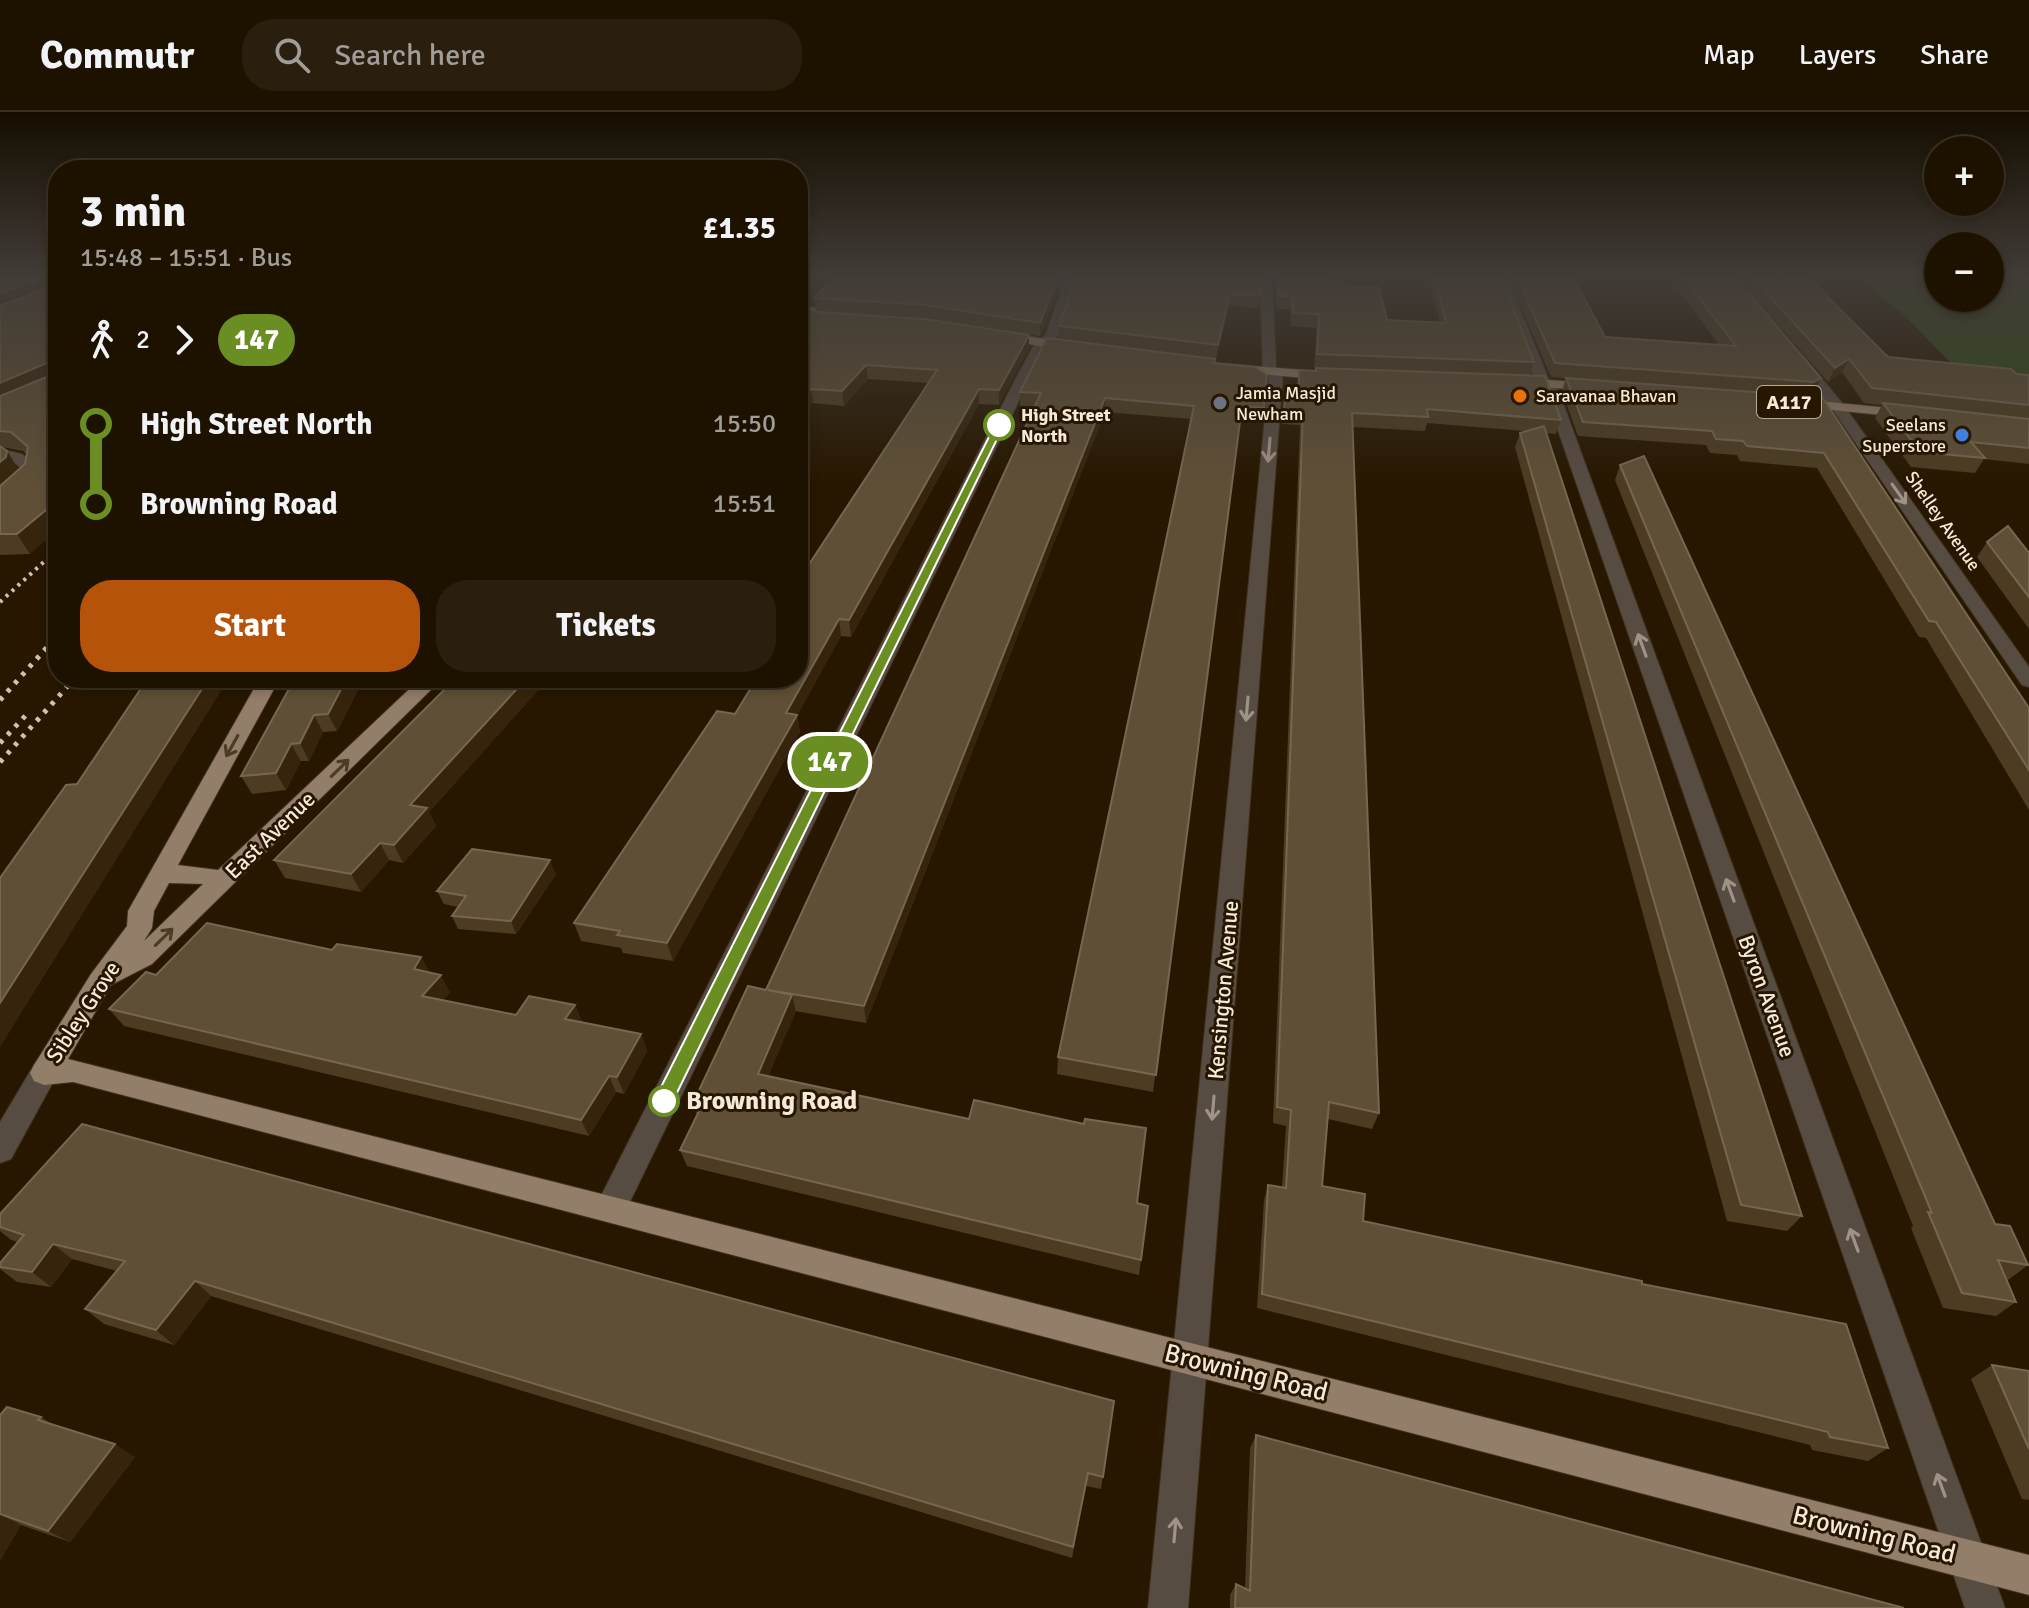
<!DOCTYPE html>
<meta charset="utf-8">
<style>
body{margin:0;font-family:Signika,sans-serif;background:#2a1f0f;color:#f1f3f6;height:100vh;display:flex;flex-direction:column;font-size:30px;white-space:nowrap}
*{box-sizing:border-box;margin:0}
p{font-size:26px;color:#a09d99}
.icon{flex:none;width:44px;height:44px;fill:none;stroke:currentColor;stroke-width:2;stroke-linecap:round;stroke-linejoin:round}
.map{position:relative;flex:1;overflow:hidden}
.side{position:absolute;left:48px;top:48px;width:760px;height:528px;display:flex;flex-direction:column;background:#1d1100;border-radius:32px;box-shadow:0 4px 12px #0003,0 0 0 2px #3b3122}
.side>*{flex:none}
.badge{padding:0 16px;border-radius:26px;font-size:28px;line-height:52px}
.tools{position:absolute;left:1924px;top:24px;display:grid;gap:16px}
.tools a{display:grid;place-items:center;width:80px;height:80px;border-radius:50%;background:#1d1100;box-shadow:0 4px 12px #0003,0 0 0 2px #3b3122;font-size:40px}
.map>.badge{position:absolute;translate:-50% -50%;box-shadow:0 0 0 4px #fff}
.legs{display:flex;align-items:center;gap:12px;height:88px;padding:0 32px;font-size:26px}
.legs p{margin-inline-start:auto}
.head{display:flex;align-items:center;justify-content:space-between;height:136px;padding:0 32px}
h1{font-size:44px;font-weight:700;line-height:60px}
.action{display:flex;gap:16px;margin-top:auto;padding:16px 32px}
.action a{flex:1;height:92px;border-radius:32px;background:#b45309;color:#fff;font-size:32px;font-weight:700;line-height:92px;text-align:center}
.action a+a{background:#2a1f0f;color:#f1f3f6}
ul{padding:0 32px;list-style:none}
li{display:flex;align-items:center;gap:28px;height:80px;font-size:30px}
li i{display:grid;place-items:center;width:12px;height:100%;margin:0 10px;background:currentColor}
li i::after{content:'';width:20px;height:20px;margin:-10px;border:6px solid;border-radius:50%;background:#1d1100}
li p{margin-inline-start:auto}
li:first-child i{background:linear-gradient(#0000 50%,currentColor 0)}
li:last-child i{background:linear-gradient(currentColor 50%,#0000 0)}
header{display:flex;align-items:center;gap:48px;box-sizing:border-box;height:112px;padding:0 40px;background:#1d1100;border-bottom:2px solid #3b3122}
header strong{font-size:38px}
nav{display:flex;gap:44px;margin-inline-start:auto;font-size:28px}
.search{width:560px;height:72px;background:#2a1f0f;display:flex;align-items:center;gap:20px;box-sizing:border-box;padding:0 28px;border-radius:32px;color:#a09d99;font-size:30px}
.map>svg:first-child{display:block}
.green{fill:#2f4b17}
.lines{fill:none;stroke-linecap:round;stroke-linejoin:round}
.minor-casing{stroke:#40301a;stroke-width:2}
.major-casing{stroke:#40301a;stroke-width:2}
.minor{fill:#574c42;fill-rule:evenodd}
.major{fill:#937e69;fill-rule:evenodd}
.rail-far1{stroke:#cec2b1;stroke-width:4;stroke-dasharray:3 5;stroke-linecap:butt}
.rail{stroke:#cec2b1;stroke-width:5;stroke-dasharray:4 7;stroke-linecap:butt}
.wall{fill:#4d3c22;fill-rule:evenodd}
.shaded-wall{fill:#36250c}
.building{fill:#5f4f36;stroke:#76674f;stroke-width:2}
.oneway{stroke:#9e9386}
.oneway2{stroke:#4d3b25}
.line-1{fill:#6b8e23;stroke:#fff;stroke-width:2}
.food-dot{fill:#e8710a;stroke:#271700;stroke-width:3}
.worship-dot{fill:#6b7280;stroke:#271700;stroke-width:3}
.stop-1-dot{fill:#fff;stroke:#6b8e23;stroke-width:4}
.shop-dot{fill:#3f7fe0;stroke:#271700;stroke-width:3}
.labels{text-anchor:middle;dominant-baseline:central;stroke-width:6;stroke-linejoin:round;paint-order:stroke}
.far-poi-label{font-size:18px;fill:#f5eada;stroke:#271700;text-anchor:start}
.far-stop-label{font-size:18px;font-weight:bold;fill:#f5eada;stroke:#271700;text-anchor:start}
.far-street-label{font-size:18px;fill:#f5eada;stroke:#271700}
.shield{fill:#271700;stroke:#b7ab99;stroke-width:2}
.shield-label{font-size:20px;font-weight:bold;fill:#f5eada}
.street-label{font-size:22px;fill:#f5eada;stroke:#271700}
.near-stop-label{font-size:26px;font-weight:bold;fill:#f5eada;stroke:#271700;text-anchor:start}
.near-street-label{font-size:26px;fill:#f5eada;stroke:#271700}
</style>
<header>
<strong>Commutr</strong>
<div class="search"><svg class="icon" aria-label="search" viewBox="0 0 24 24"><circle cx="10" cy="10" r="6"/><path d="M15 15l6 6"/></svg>Search here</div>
<nav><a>Map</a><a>Layers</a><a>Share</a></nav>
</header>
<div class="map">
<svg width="2029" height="1496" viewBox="0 0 2029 1496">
<rect width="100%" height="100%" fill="#271700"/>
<path class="green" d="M1857 165H1938V186H1990V165H2029V273L1967 267 1904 203Z"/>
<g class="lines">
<defs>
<g id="minor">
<path d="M1066 165H1078L1058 223 1044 237 1029 268 622 1106 611 1110 600 1106 595 1096 600 1086 1015 268 1033 235 1046 222Z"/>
<path d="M1260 165H1272L1276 257 1283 261 1188 1496H1148L1269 264 1263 260Z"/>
<path d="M1496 165H1507L1549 268 1556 272 2005 1496H1965L1543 275 1536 271Z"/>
<path d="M1792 243H1802L1843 292 2029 555V575L2022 573 1833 298 1792 249Z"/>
<path d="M0 337 22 342 38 356 35 369 6 395 0 397V384L21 365 22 357 12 349 0 347Z"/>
<path d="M44 949 54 953 58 961 11 1047 0 1051V1010L34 953Z"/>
</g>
<g id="major">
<path d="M798 194 849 198 887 209 881 213 849 206 798 202Z"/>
<path d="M996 219 1075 232 1081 236 1075 240 992 226 990 223Z"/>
<path d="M1230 252 1329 260 1336 264 1329 268 1225 259V253Z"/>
<path d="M1518 266 1597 271 1604 275 1597 279 1513 273 1511 270Z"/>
<path d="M1797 287 1911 298 1918 302 1911 306 1792 294V288Z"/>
<path d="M260 566H280L178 753 218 758 421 566H443L152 852 111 873 68 947 2029 1443V1483L73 970 44 973 34 969 30 961 34 953 91 862 127 814 128 799ZM169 771 203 772 144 829 152 816 154 799Z"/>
</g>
</defs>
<use href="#minor" class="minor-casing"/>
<use href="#major" class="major-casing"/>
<use href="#minor" class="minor"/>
<use href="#major" class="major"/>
<path class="rail-far1" d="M0 490 58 437"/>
<g class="rail">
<path d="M0 588 58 523"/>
<path d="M0 631 27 602"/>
<path d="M0 650 75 566"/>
</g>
</g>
<g class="wall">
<path d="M0 165H58L30 442 0 443ZM2 335 23 339 27 343 25 352 18 358 7 339Z"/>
<path d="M1063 165 1040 224 926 206 816 199 814 186Z"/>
<path d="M1077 165 1260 183 1258 196 1229 194 1216 247 1058 227 1059 214Z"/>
<path d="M1275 165H1331L1332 169 1345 174 1387 208 1440 211 1429 165H1501L1534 250 1530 264 1314 255 1317 216 1291 214 1290 197H1276Z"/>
<path d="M1508 165H1573L1605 225 1719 233 1669 165H1735L1821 266 1814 280 1808 284 1551 265Z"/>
<path d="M1736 165H1808L1888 245 2029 263V352L1984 347 1975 361 1911 355 1875 306 1882 293 1864 291 1842 260 1828 270Z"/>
<path d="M798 199 1029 236 999 293 979 292 851 525 841 524 797 603 800 620 673 849 623 841 621 836 581 829 574 811 735 602 798 566 928 271 868 267 844 294 813 291Z"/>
<path d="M1214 251 1264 296 1261 310 1240 308 1153 980 1057 962 1058 945 1191 307 1105 300 866 911 795 899 768 965 1137 1091 1141 1148 1139 1163 687 1054 680 1038 697 1003 693 991 766 878 1035 294H1020V280Z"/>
<path d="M1299 258 1561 308 1556 322 1547 321 1802 1104 1787 1119 1727 1109 1515 335 1520 321 1525 319 1427 311 1425 319 1353 315 1379 1001 1372 1017 1328 1007 1322 1074 1363 1109 1642 1172 1888 1336 1868 1349 1812 1338 1810 1333 1257 1196 1264 1088 1268 1073 1282 1075 1286 1014 1273 1011 1300 313 1282 312 1286 274 1296 280Z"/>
<path d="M1566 266 1822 285 2029 596V698L1926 526 1919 525 1817 356 1740 349 1737 343 1710 341 1706 333 1578 324 1562 279Z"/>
<path d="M1620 353 1995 1112 2028 1153 2008 1168H2006L2016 1190 1996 1204 1943 1196 1911 1116 1913 1114 1615 368Z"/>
<path d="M1987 430 2029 441V517L1977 445Z"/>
<path d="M295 566H418L408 574 359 576 337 619 323 620 309 649H301L286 678 252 682 241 664Z"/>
<path d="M437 566H549L429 700 436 714 403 751 389 748 361 780 285 766 274 748 449 573H440Z"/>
<path d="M556 762 516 822 458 817 452 804 458 795 444 792 437 779Z"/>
<path d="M332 838 421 845 430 861 450 880 443 888 516 903 575 893 582 910 641 922 647 939 624 982 616 980 589 1024 124 914 109 897Z"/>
<path d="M0 1102 1114 1289 1101 1377 1086 1374 1072 1446 211 1184 174 1233 104 1212 85 1197 117 1159 72 1147 51 1175 17 1170 0 1157V1151L18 1130 11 1128 0 1119Z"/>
<path d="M1992 1253 2029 1259V1388L2022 1387 1971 1267Z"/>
<path d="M0 1303 41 1305 53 1313 135 1345 70 1430 21 1413 0 1448Z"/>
<path d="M1256 1323 1904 1496H1230V1483L1236 1472 1245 1476 1250 1336Z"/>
</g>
<g class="shaded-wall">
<path d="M46 165H52L58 175 0 201V181Z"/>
<path d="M816 165H830L798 195V181Z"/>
<path d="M1058 165H1063L1040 224V211Z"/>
<path d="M1230 182 1229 194 1216 247 1218 233Z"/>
<path d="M1029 223V236L999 293V278Z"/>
<path d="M1849 247 1842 260 1828 270 1835 256Z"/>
<path d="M49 250 58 266 0 294V271Z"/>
<path d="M866 253 868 267 844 294 842 279Z"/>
<path d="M1821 266 1814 280 1808 284 1814 270Z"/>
<path d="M811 277 813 291 798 307V290Z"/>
<path d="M979 277V292L851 525 849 508Z"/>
<path d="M1105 286V300L866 911 864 894Z"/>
<path d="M7 339 19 358 0 380V350Z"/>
<path d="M58 388V418L30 442 17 422Z"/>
<path d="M839 507 841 524 794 610 797 603 800 620 673 849 667 831 786 601Z"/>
<path d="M209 566H229L0 935V891Z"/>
<path d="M347 566H354L359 576 337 619 328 602Z"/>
<path d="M404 566H418L408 574Z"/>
<path d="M527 566H549L429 700 436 714 403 751 394 733 410 693Z"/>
<path d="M314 603 323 620 309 649 300 631Z"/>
<path d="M291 632 301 649 286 678 276 661Z"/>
<path d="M380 731 389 748 361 780 351 762Z"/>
<path d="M550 748 556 762 516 822 511 809Z"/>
<path d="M421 845 431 862 414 857Z"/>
<path d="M441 863 450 880 432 901 422 884Z"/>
<path d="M792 883 796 900 762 979 758 962Z"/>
<path d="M575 893 582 910 565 907Z"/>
<path d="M641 922 647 939 624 982 617 965Z"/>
<path d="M609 964 616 980 589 1024 581 1008Z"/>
<path d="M53 1132 72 1147 51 1175 32 1160Z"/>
<path d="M195 1169 211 1184 174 1233 156 1218Z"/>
<path d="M115 1332 135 1345 70 1430 48 1419Z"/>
<path d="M0 1402 21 1413 0 1448Z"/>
</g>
<g class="building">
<path d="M0 165H46L0 181Z"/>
<path d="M51 165H58V388L17 422H0V374L25 352 28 335 11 320 0 319V284L49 264V250L0 271V194L50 175Z"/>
<path d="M798 165H816L798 181Z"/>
<path d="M835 165H1058L1040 211 926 193 814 186Z"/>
<path d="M1077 165H1260V183L1230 182 1218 233 1059 214Z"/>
<path d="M1277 165H1331L1332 169H1344L1345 174 1379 175 1387 208 1446 211 1435 165H1501L1534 250 1317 242 1319 202 1293 201 1292 184H1278Z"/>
<path d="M1517 165H1573L1605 225 1736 234 1683 165H1735L1821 266 1814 270 1555 251Z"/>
<path d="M1752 165H1808L1888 245 2011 257 2016 262 2029 263V293L1872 276 1849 247 1835 256Z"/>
<path d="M798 199 925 207 1029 223 999 278 979 277 849 508 839 507 786 601 797 603 667 831 617 823 620 819 574 811 717 599 735 602 757 566H798V469L937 258 866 253 842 279 811 277 798 290Z"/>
<path d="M1047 226 1215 247 1214 251 1255 255 1267 263 1264 296 1242 294 1156 963 1058 945 1194 294 1105 286 864 894 768 878 792 883 758 962 969 1007 974 988 1084 1012 1085 1007 1146 1016 1137 1091 1148 1094 1141 1148 680 1038 702 993 693 991 748 874 766 878 1041 281 1020 280Z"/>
<path d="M1316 256 1545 264 1561 308 1427 297 1428 305 1352 301 1379 1001 1329 990 1322 1074 1365 1082 1363 1109 1642 1169V1172L1846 1212 1888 1336 1830 1325 1828 1320 1262 1182 1268 1073 1286 1076 1291 998 1277 995 1303 299 1284 298 1286 274 1299 282V258L1316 259Z"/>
<path d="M1566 266 1822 285 2029 596V658L1936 510 1929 509 1824 341 1747 334 1743 329 1716 327 1712 319 1583 310Z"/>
<path d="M1883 291 2029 307V336L1971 330 1985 346 1920 340Z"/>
<path d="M1544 314 1802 1104 1741 1093 1520 321Z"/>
<path d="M0 334 7 339 6 345 0 350Z"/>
<path d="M1644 344 1995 1112 2010 1114 2028 1153 1998 1148 2016 1190 1962 1181 1928 1100 1932 1101 1620 353Z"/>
<path d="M2008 414 2029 441V485L1987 430Z"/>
<path d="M148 566H209L0 891V766L66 673 77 672Z"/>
<path d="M295 566H347L328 602 314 603 300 631 291 632 276 661 241 664Z"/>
<path d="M456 566H527L410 693 427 696 394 733 380 731 351 762 274 748Z"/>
<path d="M472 737 550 748 511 809 452 804 466 784 437 779Z"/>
<path d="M207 811 332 838 337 832 421 845 414 857 441 863 422 884 516 903 529 884 575 893 565 907 641 922 617 965 609 964 581 1008 109 897 146 860 156 863Z"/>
<path d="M82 1012 1114 1289 1103 1365 1088 1361 1073 1435 195 1169 156 1218 85 1197 125 1149 53 1132 32 1160 0 1155V1151L24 1123 0 1115V1102Z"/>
<path d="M1992 1253 2029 1259V1337Z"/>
<path d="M7 1295 41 1305 38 1308 115 1332 48 1419 0 1402V1303Z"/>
<path d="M1256 1323 1904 1496H1235L1236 1472 1250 1479Z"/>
</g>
<defs><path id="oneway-shaft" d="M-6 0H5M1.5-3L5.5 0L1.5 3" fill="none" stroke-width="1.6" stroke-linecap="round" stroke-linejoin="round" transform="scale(2)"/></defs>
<g class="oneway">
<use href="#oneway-shaft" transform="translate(1269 338) rotate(95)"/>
<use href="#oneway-shaft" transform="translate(1899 382) rotate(55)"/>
<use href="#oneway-shaft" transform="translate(1642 533) rotate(-110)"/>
<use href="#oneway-shaft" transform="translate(1247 597) rotate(95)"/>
<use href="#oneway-shaft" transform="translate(1730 778) rotate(-110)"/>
<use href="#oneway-shaft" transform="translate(1213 996) rotate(95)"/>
<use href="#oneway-shaft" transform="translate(1854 1128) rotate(-110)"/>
<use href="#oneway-shaft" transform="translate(1941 1373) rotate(-110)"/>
<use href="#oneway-shaft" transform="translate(1175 1418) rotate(-85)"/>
</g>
<g class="oneway2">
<use href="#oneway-shaft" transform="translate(232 634) rotate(119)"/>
<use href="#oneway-shaft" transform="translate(340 656) rotate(-44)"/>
<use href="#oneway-shaft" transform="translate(164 825) rotate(-44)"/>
</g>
<linearGradient id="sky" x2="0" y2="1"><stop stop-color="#150d00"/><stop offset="0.44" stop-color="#413c37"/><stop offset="1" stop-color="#413c37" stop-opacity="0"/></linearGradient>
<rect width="2029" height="374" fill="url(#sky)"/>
<path class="line-1" d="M999 310 1004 313 670 995H657L654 989 657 983 995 313Z"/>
<circle class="food-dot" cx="1520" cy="284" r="8"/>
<circle class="worship-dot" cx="1220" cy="291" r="8"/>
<g class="stop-1-dot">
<circle cx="999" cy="313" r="14"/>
<circle cx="664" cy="989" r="14"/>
</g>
<circle class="shop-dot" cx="1962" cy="323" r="8"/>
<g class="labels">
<g class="far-poi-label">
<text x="1236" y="281">Jamia Masjid<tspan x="1236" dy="21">Newham</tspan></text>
<text x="1536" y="284">Saravanaa Bhavan</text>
<text x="1946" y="313" text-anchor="end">Seelans<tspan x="1946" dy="21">Superstore</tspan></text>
</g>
<g class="far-stop-label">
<text x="1021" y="303">High Street<tspan x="1021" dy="21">North</tspan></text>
</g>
<g class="far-street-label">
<text transform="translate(1943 409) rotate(55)">Shelley Avenue</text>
</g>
<rect class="shield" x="1757" y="274" width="64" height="32" rx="6"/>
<g class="shield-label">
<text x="1789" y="290">A117</text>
</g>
<g class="street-label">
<text transform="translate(270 723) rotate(-44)">East Avenue</text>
<text transform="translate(1223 878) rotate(-85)">Kensington Avenue</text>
<text transform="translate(1767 884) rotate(70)">Byron Avenue</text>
<text transform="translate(83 900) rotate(-57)">Sibley Grove</text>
</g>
<g class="near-stop-label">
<text x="686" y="989">Browning Road</text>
</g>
<g class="near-street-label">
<text transform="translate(1246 1261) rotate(14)">Browning Road</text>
<text transform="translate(1874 1423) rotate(14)">Browning Road</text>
</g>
</g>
</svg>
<div class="tools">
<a>+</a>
<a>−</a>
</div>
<b class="badge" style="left:830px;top:650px;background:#6b8e23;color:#fff">147</b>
<section class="side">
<div class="head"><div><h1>3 min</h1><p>15:48 – 15:51 · Bus</p></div><b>£1.35</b></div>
<div class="legs"><svg class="icon" aria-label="walk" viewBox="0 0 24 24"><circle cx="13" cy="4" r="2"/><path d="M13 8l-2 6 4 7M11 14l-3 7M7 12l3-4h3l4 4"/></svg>2<svg class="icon" aria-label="forward" viewBox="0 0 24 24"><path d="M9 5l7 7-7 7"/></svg><b class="badge" style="background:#6b8e23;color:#fff">147</b></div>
<ul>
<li><i style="color:#6b8e23"></i><b>High Street North</b><p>15:50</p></li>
<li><i style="color:#6b8e23"></i><b>Browning Road</b><p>15:51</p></li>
</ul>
<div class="action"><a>Start</a><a>Tickets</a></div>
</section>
</div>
